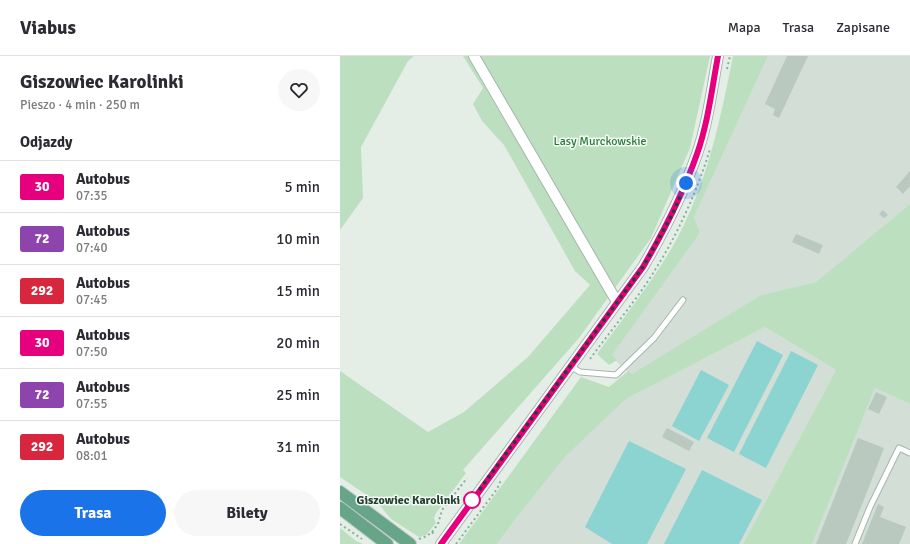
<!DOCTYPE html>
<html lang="pl">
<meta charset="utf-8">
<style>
body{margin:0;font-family:Signika,sans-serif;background:#f7f7f7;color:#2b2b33;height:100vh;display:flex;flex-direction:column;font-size:15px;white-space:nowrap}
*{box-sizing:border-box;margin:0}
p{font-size:13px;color:#7c7c81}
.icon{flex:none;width:22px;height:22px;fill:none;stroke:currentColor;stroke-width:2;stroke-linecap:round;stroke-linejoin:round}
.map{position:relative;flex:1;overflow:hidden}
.side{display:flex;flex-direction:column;background:#fff;width:340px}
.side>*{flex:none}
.badge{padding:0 8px;border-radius:3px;font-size:14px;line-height:26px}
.you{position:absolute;width:20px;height:20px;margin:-10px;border:3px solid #fff;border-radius:50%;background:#1a73e8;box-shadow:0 0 0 6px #1a73e833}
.map>.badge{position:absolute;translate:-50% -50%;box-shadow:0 0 0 2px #fff}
h2{padding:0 20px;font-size:15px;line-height:36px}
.round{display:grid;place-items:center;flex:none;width:42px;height:42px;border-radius:21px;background:#f7f7f7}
.headline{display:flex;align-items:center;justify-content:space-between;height:68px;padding:0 20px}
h1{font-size:19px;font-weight:700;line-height:30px}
.cta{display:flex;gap:8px;margin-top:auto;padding:8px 20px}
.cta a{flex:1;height:46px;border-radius:24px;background:#1a73e8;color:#fff;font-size:16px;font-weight:700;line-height:46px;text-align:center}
.cta a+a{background:#f7f7f7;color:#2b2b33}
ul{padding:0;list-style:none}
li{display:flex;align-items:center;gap:12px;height:52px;padding:0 20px;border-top:1px solid #e1e1e2}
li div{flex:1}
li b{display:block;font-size:15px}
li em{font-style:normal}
li .badge{min-width:44px;font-weight:700;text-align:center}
header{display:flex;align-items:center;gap:24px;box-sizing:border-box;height:56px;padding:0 20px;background:#fff;border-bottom:1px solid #e1e1e2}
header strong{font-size:19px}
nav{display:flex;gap:22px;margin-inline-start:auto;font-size:14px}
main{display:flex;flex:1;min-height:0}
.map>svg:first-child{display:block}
.built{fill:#d2ded6}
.green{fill:#bcdfbf}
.water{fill:#8bd4d1}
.building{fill:#b9c9c0}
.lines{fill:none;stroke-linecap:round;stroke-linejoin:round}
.lane-casing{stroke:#a6b6ad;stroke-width:7}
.street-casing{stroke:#a6b6ad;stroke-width:12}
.primary-casing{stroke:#c1cac6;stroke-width:14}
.path{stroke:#84b29a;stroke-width:2;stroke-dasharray:2 3;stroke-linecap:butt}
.lane{stroke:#fff;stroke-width:5}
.street{stroke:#fff;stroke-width:10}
.primary{stroke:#67a589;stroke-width:12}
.line-casing{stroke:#fff;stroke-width:9}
.line{stroke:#e6007e;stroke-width:6}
.walk{stroke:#234032;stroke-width:4;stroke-dasharray:0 7.2}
.stop-dot{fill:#fff;stroke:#e6007e;stroke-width:2}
.labels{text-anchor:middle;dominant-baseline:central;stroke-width:3;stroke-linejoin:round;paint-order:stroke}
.park-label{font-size:12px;fill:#2b793a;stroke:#f5faf6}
.stop-label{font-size:12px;font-weight:bold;fill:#234032;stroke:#f5faf6;text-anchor:end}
</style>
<header>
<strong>Viabus</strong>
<nav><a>Mapa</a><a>Trasa</a><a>Zapisane</a></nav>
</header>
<main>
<section class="side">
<div class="headline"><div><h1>Giszowiec Karolinki</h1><p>Pieszo · 4 min · 250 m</p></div><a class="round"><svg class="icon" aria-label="heart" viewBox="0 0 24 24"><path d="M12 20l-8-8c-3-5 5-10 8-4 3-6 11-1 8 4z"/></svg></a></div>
<h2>Odjazdy</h2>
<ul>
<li><span class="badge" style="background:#e6007e;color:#fff">30</span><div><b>Autobus</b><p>07:35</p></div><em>5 min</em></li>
<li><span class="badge" style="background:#8e44ad;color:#fff">72</span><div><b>Autobus</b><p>07:40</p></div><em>10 min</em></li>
<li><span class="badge" style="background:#d7263d;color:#fff">292</span><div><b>Autobus</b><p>07:45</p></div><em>15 min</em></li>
<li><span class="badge" style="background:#e6007e;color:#fff">30</span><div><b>Autobus</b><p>07:50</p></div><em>20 min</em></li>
<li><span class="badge" style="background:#8e44ad;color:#fff">72</span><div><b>Autobus</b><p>07:55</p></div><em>25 min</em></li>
<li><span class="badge" style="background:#d7263d;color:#fff">292</span><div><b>Autobus</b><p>08:01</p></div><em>31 min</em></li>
</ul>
<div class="cta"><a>Trasa</a><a>Bilety</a></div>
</section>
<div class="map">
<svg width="570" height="488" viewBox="0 0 570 488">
<rect width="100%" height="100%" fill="#e4eee7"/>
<g class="built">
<path d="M428 0H570V148L476 226 421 239 291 319 271 300 360 177 354 161Z"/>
<path d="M425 271 496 314 403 488H157L180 457 226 400 286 343Z"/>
<path d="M535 332 570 348V488H472Z"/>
</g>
<g class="green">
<path d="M0 0H74L68 5 21 91 23 142 0 174Z"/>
<path d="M123 0H370L350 92 311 182 239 282 123 414 126 417 96 457 94 462 96 467 86 479 79 481 51 463 37 446 0 421V315L88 376 124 356 188 301 250 229 235 215 164 89 142 65 133 48 143 32Z"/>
<path d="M393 0H428L354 161 360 177 272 299 277 304 269 309 257 298C283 262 312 227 334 188 367 129 380 65 393 0Z"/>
<path d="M570 148V348L535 332 472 488H403L496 314 425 271 286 343 226 400 180 457 157 488H119L241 321 269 331 288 315 292 318 421 239 476 226Z"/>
<path d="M0 472 16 485 23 488H0Z"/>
</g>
<g class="water">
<path d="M417 285 443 299 394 396 367 382Z"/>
<path d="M451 295 478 309 426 412 399 398Z"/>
<path d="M361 314 389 329 359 385 332 370Z"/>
<path d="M289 385 346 413 307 488H272L245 471Z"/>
<path d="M362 414 422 444 399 488H324Z"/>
</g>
<g class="building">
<path d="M447 0H468L439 62 433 59 435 53 425 48Z"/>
<path d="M570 115V130L563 138 556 131Z"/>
<path d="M543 154 548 159 544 162 539 158Z"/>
<path d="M456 178 483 189 479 198 452 186Z"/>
<path d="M536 336 547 341 539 358 528 353Z"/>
<path d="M327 372 354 386 349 395 322 381Z"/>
<path d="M518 382 544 392 527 436 506 488H476Z"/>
<path d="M538 448 544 451 540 461 566 471 559 488H522Z"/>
</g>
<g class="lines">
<defs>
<g id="lane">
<path d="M230 310 240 316 276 319 314 282 343 244"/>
<path d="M515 488 530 451 559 392 570 397"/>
</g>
<g id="street">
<path d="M134 0 277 246"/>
<path d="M101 488 303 211C324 175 343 138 357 98 368 67 372 32 378 0"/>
</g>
<g id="primary">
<path d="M0 436 70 488"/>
<path d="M0 452 47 488"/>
</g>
</defs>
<use href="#lane" class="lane-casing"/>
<use href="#street" class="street-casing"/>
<use href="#primary" class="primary-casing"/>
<g class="path">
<path d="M387 13 390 0"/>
<path d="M250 303C269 277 290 252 308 225 335 184 356 139 370 93"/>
<path d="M0 468 22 483"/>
<path d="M92 476 98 468 102 454 127 422"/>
<path d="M79 483 87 480 92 476 95 479"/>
<path d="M116 488 157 433 161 424"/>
</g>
<use href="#lane" class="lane"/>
<use href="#street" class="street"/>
<use href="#primary" class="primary"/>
</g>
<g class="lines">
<defs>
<path id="line" d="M101 488 303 211C324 175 343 138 357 98 368 67 372 32 378 0"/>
</defs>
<use href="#line" class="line-casing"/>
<use href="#line" class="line"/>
<path class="walk" d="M132 444 303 211 333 157 346 127"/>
</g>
<circle class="stop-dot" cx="132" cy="444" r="8"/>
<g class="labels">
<g class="park-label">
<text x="260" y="85">Lasy Murckowskie</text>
</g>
<g class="stop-label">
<text x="120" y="444">Giszowiec Karolinki</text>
</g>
</g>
</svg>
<div class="you" style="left:346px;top:127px"></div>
</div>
</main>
